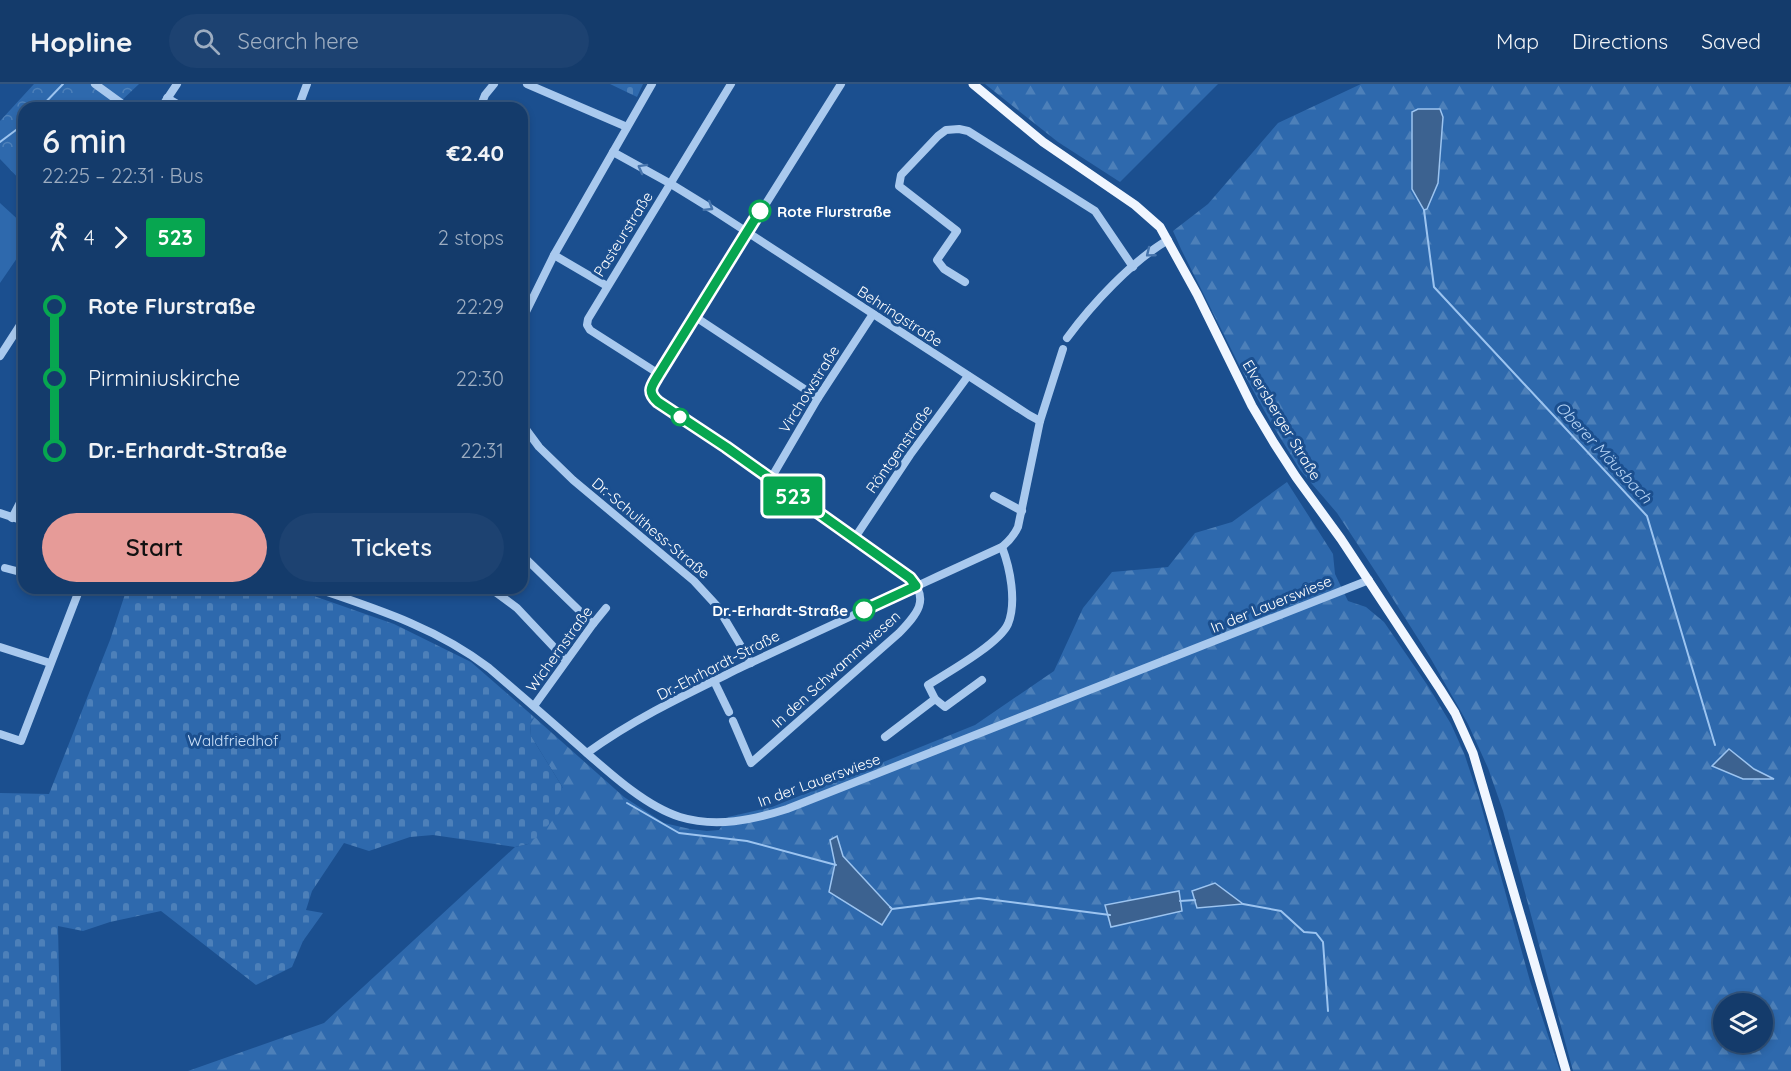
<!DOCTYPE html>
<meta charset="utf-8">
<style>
body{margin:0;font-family:Quicksand,sans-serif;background:#1d4271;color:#f1f3f6;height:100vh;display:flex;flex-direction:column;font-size:22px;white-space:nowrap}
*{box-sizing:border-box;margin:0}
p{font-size:20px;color:#9dadc1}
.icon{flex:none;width:33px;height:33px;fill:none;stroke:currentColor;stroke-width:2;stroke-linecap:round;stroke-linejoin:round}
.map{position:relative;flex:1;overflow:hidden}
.details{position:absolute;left:18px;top:18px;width:510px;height:492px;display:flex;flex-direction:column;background:#143b6b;border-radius:18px;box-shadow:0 3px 9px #0003,0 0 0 2px #33557e}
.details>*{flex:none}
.badge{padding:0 12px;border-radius:4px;font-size:21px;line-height:39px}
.buttons{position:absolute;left:1713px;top:909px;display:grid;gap:12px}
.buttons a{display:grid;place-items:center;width:60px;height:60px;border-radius:50%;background:#143b6b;box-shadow:0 3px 9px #0003,0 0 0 2px #33557e;font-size:30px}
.map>.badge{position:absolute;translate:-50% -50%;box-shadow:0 0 0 3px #fff}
.legs{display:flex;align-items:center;gap:9px;height:66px;padding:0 24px;font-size:20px}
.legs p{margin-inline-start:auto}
.overview{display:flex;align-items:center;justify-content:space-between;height:102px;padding:0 24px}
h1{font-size:33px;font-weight:600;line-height:45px}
.action{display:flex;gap:12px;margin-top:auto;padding:12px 24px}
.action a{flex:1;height:69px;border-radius:36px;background:#e69b98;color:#111;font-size:24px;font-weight:600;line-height:69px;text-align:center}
.action a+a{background:#1d4271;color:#f1f3f6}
ul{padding:0 24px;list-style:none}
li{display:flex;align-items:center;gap:21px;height:72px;font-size:22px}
li i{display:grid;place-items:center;width:9px;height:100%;margin:0 8px;background:currentColor}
li i::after{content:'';width:15px;height:15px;margin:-8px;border:4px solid;border-radius:50%;background:#143b6b}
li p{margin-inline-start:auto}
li:first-child i{background:linear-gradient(#0000 50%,currentColor 0)}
li:last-child i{background:linear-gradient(currentColor 50%,#0000 0)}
header{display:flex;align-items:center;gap:36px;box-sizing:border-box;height:84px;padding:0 30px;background:#143b6b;border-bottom:2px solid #33557e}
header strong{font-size:28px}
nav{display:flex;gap:33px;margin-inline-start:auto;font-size:21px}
.search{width:420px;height:54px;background:#1d4271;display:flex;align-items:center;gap:15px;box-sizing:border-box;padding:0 21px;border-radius:33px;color:#9dadc1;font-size:22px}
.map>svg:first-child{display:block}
.green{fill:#2e69ad}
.forest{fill:url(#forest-firs);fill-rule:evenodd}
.cemetery{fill:url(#cemetery-stones)}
.park{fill:url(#park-crowns)}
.water{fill:#3c6290;stroke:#9cc4f0;stroke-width:1.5}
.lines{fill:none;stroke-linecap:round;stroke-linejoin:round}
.stream{stroke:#9cc4f0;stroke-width:2}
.minor{stroke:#a9c9ee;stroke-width:8}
.major{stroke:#f0f6ff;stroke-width:9}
.oneway{stroke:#4674ac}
.line-1-casing{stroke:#fff;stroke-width:14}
.line-1{stroke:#07a650;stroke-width:9}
.stop-1-dot{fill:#fff;stroke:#07a650;stroke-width:3}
.labels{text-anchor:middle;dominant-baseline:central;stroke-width:6;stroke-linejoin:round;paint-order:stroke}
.stop-label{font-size:15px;font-weight:bold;fill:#fff;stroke:#1b4f8f;text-anchor:start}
.street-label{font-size:15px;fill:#fff;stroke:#1b4f8f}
.park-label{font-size:15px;fill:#cfe3fa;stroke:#1b4f8f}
.water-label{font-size:16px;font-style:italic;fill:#b5d3f5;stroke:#1b4f8f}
</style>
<header>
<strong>Hopline</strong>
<div class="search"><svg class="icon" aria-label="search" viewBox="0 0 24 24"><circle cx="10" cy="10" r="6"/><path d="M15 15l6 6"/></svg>Search here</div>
<nav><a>Map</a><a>Directions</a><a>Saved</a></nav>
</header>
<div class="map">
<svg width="1791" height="987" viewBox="0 0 1791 987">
<defs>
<pattern id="forest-firs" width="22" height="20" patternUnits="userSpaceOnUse" patternTransform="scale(1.5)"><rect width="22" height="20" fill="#2e69ad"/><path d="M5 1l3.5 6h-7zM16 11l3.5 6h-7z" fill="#4d80b9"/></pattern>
<pattern id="cemetery-stones" width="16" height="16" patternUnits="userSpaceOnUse" patternTransform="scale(1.5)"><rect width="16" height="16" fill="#2e69ad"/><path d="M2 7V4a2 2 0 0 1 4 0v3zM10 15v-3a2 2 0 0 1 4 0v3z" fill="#4d80b9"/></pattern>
<pattern id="park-crowns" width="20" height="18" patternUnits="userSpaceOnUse" patternTransform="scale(1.5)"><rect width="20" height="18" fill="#2e69ad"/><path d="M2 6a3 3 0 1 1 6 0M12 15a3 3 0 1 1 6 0" fill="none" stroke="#4d80b9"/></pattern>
</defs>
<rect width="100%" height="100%" fill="#1b4f8f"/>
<path class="green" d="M0 119 24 141V164L0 199Z"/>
<g class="forest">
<path d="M985 0H1218L1120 98 1058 58Z"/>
<path d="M1361 0H1791V987H1573L1503 727 1488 684 1468 640 1431 575 1381 496 1337 429 1300 386 1270 337 1239 281 1181 165 1173 147 1208 120 1278 39ZM1729 665 1754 685 1772 694 1712 682ZM1724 920H1762V958H1724Z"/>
<path d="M1287 398 1333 470 1335 490 1348 517 1366 523 1384 538 1428 602 1451 640 1464 669 1479 714 1530 897 1560 987H188L324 939 515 763 528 760 563 704 531 652 530 639 534 633 624 713 664 739 690 745 707 747 719 746 728 733 772 723 975 641 1054 587 1083 524 1112 488 1168 483 1195 449 1232 438ZM837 752 843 771 892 825 830 808 835 780ZM1179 808 1182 827 1111 842 1106 821Z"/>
</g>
<g class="cemetery">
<path d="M610 0H643L637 13Z"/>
<path d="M127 504H291L394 540 471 578 534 633 530 639 531 652 563 704 564 718 559 729 540 750 528 760 515 763 433 751 410 753 369 767 344 759 312 807 306 826 323 829 303 857 292 883 256 901 161 827 110 838 83 847 58 842 61 987H0V709L49 710 110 556Z"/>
</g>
<path class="park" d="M34 0H139L120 18 117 15 108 24H24V100L0 75V37Z"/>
<g class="water">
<path d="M1418 25H1440L1443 33 1438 99 1427 125 1424 126 1412 105V28Z"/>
<path d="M1729 665 1754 685 1774 695H1743L1712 682Z"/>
<path d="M837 752 843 772 892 825 882 841 829 808 835 780 830 756Z"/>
<path d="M1215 799 1243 820 1197 824 1192 807Z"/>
<path d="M1179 807 1182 827 1111 843 1105 821Z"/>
</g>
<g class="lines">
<g class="stream">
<path d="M40 24 63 0"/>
<path d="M0 58 24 40"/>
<path d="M1424 126 1434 203 1647 432 1715 661"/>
<path d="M627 719 679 749 747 757 836 781"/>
<path d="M1180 817 1195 816"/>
<path d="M1243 820 1281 827 1304 848 1316 849 1323 858 1328 927"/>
<path d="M890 823 892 825 979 814 1110 831"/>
</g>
<g class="minor">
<path d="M95 0 128 24"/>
<path d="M527 0 627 43"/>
<path d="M167 14 184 24"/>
<path d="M161 24 177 0"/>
<path d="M298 24 307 0"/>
<path d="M480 24 485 11 494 0"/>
<path d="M613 68 671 100 710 124 1029 331 1040 337"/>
<path d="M554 171 607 202"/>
<path d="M965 198 944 185 937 176 957 147 899 102 901 91 938 52 946 46 959 45 968 47 1095 127 1133 183"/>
<path d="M694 232 818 314"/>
<path d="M522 236 554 171 652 0"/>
<path d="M1067 254C1092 220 1132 177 1168 156"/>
<path d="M0 272 24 235"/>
<path d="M659 290 590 246 587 241 588 235 731 0"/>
<path d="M522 340 539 363 573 396 694 497 717 522 751 579"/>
<path d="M770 396 818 314 873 230"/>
<path d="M994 412 1022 427"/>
<path d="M0 429 24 437"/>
<path d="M12 434 24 411"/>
<path d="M854 455 910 371 968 292"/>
<path d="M522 471 593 540"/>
<path d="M5 484 24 489"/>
<path d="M315 504C377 525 437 544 489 584 517 608 545 632 572 656 602 682 642 721 680 733 716 744 753 736 787 725L1369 496"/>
<path d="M490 504 517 524 566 576"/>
<path d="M0 563 50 579"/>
<path d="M982 596 945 623 935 615 928 601C947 589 999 560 1008 540 1017 518 1010 484 1002 463"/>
<path d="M714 597 729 628"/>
<path d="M534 622 593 540 606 524"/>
<path d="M733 637 751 679 899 549C916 531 931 516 910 494L726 363 658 318C646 307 652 302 659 290L841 0"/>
<path d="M0 650 21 657 80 504"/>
<path d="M885 653 935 615"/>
<path d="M587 669C635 634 689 609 742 583 828 542 915 503 1002 463 1009 457 1014 452 1018 443L1040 337 1063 265"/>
</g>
<path class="major" d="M973 0 1043 58 1135 121 1160 143 1197 210 1252 322 1274 359 1296 393 1341 455 1440 605 1455 629 1473 669 1566 987"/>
</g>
<defs><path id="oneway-chevron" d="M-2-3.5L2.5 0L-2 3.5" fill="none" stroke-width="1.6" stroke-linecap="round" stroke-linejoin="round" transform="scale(1.5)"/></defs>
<g class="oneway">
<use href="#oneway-chevron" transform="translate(642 84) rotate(-151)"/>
<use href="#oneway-chevron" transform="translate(709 123) rotate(32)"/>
<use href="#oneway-chevron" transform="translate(1150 169) rotate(141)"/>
</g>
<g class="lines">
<defs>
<path id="line-1" d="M760 127 659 290C652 302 646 307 658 318L726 363 910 494 916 502 864 526"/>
</defs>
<use href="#line-1" class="line-1-casing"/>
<use href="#line-1" class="line-1"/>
</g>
<g class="stop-1-dot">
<circle cx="760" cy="127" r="10"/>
<circle cx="680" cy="333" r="8"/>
<circle cx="864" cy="526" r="10"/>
</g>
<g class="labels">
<g class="stop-label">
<text x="777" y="127">Rote Flurstraße</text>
<text x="848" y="526" text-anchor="end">Dr.-Erhardt-Straße</text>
</g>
<g class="street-label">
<text transform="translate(623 150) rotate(-58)">Pasteurstraße</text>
<text transform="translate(900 232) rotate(33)">Behringstraße</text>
<text transform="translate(809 305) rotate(-58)">Virchowstraße</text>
<text transform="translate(1282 336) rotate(59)">Elversberger Straße</text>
<text transform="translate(899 365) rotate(-55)">Röntgenstraße</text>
<text transform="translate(651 444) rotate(40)">Dr.-Schulthess-Straße</text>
<text transform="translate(1271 520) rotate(-22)">In der Lauerswiese</text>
<text transform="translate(559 565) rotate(-54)">Wichernstraße</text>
<text transform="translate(718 581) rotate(-27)">Dr.-Ehrhardt-Straße</text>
<text transform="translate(836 585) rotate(-42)">In den Schwammwiesen</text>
<text transform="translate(819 696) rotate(-20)">In der Lauerswiese</text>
</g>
<g class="park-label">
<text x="233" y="656">Waldfriedhof</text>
</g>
<g class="water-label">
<text transform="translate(1604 368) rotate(47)">Oberer Mäusbach</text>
</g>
</g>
</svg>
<div class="buttons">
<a><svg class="icon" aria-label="layers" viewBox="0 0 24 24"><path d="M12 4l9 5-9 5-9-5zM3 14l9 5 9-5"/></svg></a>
</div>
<b class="badge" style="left:793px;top:412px;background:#07a650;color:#fff">523</b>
<section class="details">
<div class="overview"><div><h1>6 min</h1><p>22:25 – 22:31 · Bus</p></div><b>€2.40</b></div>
<div class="legs"><svg class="icon" aria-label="walk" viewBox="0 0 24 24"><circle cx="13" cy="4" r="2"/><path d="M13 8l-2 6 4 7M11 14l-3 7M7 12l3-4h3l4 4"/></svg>4<svg class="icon" aria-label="forward" viewBox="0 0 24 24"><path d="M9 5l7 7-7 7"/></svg><b class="badge" style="background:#07a650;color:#fff">523</b><p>2 stops</p></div>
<ul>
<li><i style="color:#07a650"></i><b>Rote Flurstraße</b><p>22:29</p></li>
<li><i style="color:#07a650"></i><span>Pirminiuskirche</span><p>22:30</p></li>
<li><i style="color:#07a650"></i><b>Dr.-Erhardt-Straße</b><p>22:31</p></li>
</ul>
<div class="action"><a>Start</a><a>Tickets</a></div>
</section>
</div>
